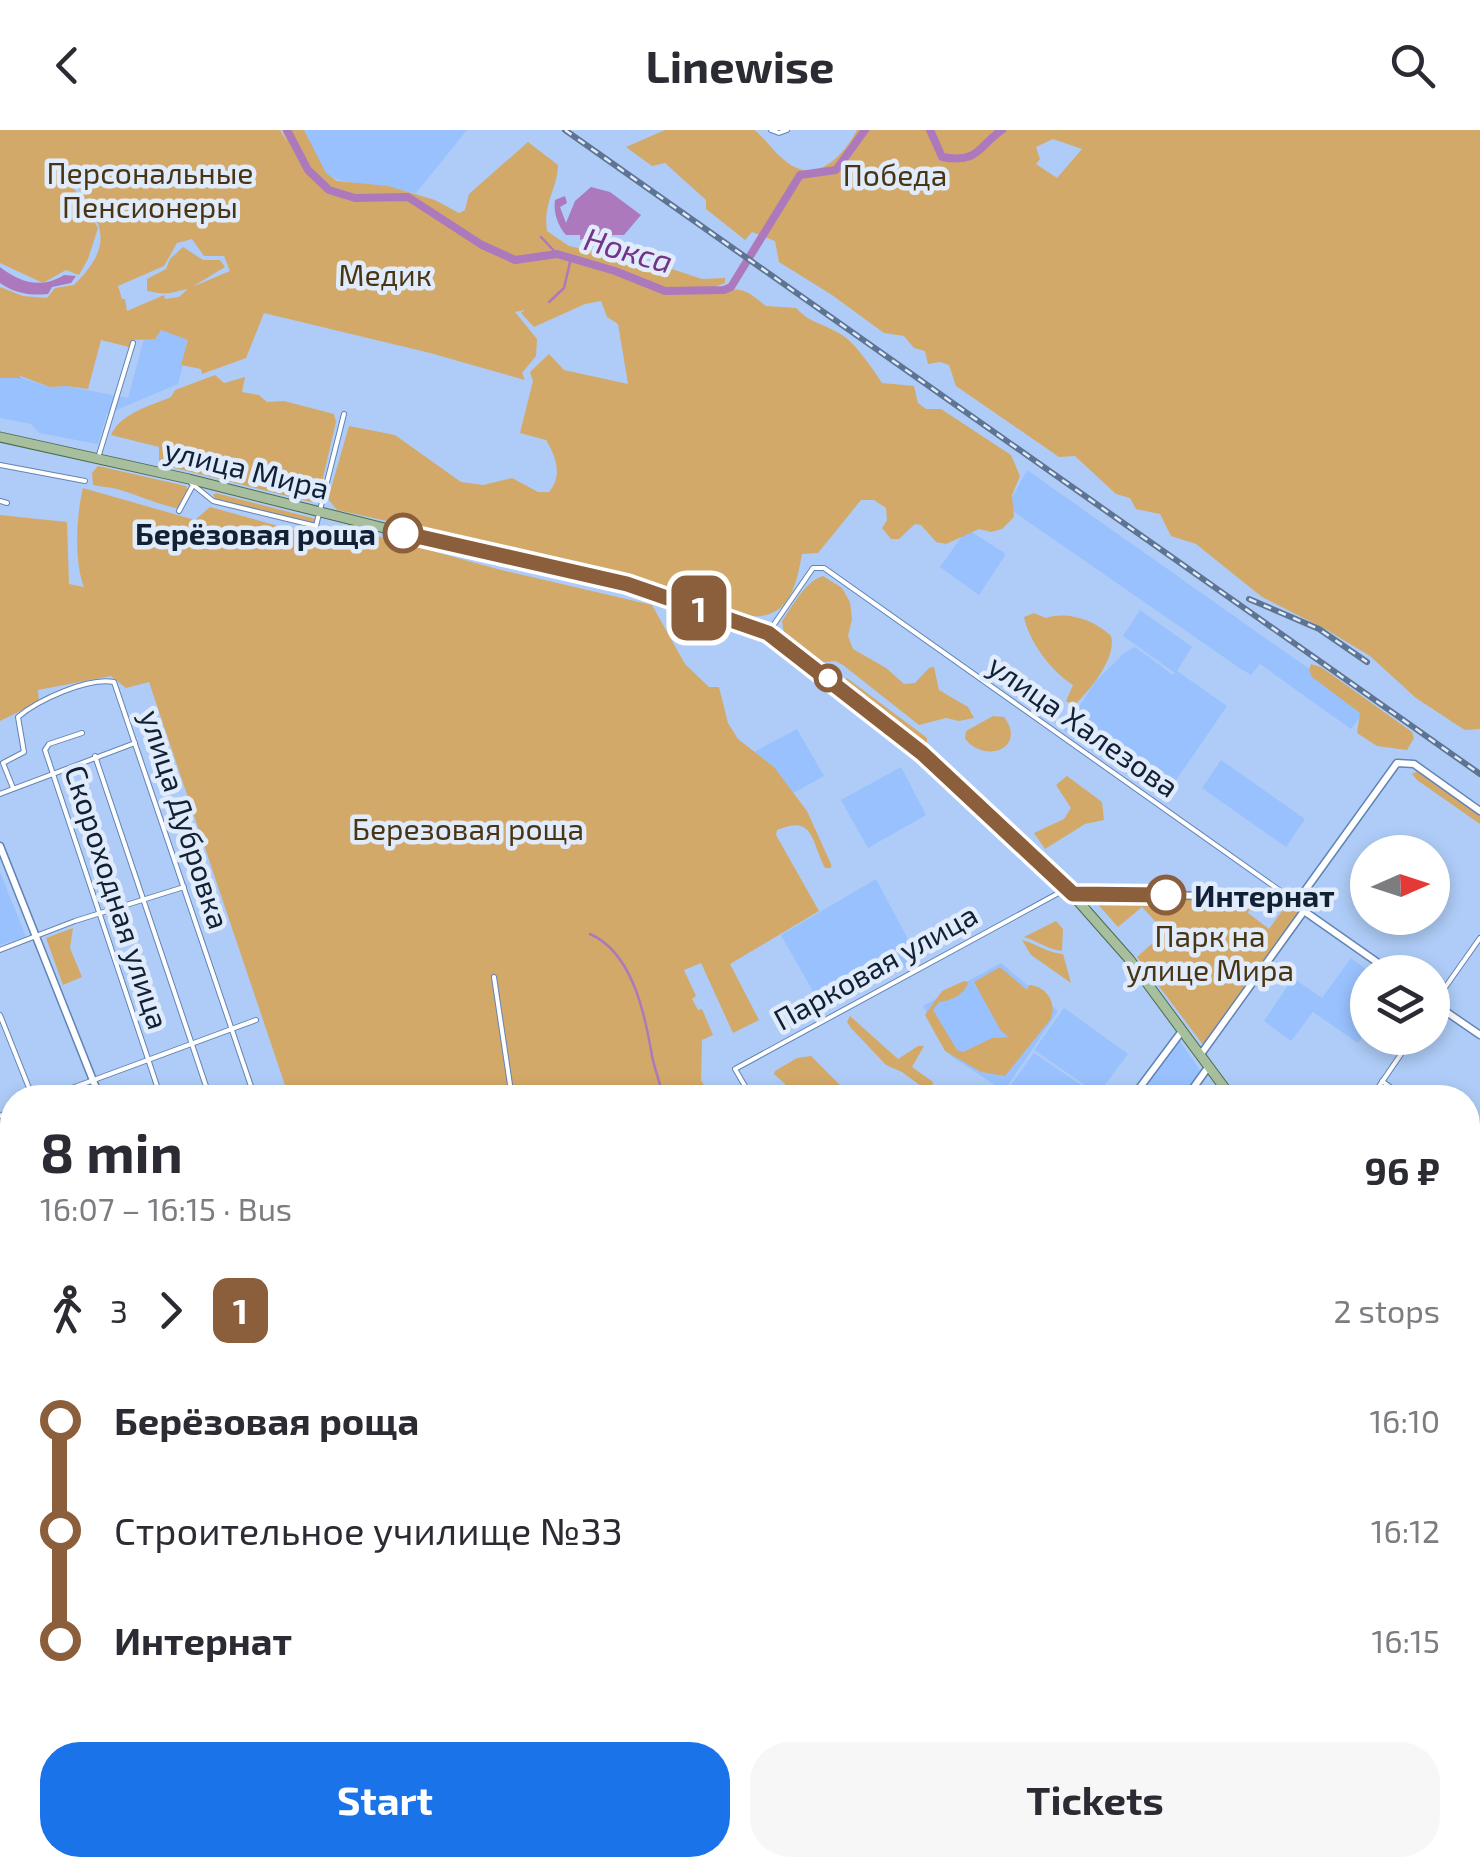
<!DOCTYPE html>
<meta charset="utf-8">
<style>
body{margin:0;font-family:"Exo 2",sans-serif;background:#f7f7f7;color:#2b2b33;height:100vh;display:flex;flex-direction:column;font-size:38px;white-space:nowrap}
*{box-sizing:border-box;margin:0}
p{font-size:32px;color:#7c7c81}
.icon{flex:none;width:55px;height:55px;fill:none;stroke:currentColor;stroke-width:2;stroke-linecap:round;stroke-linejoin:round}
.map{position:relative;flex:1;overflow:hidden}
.sheet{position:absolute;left:0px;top:955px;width:1480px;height:792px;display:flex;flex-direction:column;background:#fff;border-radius:40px 40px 0 0;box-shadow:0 5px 15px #0003}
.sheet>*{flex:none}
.badge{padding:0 20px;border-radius:15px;font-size:35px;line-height:65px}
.needle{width:65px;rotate:87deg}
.controls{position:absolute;left:1350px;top:705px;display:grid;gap:20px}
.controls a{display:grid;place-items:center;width:100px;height:100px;border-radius:50%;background:#fff;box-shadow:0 5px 15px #0003;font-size:50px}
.map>.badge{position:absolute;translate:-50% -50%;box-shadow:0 0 0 5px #fff}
.legs{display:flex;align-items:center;gap:15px;height:110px;padding:0 40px;font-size:32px}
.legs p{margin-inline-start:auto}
.headline{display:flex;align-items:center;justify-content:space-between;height:170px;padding:0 40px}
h1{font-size:55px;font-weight:700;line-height:75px}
.button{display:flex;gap:20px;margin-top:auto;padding:20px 40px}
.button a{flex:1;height:115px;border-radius:40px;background:#1a73e8;color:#fff;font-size:40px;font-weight:700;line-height:115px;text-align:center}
.button a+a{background:#f7f7f7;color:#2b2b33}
ul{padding:0 40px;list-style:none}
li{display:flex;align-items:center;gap:35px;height:110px;font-size:38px}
li i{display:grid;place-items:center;width:15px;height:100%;margin:0 12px;background:currentColor}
li i::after{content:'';width:25px;height:25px;margin:-12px;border:8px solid;border-radius:50%;background:#fff}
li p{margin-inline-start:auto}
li:first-child i{background:linear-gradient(#0000 50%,currentColor 0)}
li:last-child i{background:linear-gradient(currentColor 50%,#0000 0)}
header{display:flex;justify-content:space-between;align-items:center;height:130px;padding:0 40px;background:#fff;font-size:45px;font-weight:700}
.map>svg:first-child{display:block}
.built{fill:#98c1fd}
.green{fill:#d3a969;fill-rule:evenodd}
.water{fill:#ac79bd}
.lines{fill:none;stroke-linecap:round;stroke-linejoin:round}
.stream{stroke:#ac79bd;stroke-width:2.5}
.river{stroke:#ac79bd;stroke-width:8}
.street-casing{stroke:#6184b6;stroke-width:6}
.secondary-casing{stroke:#6184b6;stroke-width:9}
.primary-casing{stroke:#4c6b4e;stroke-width:11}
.street{stroke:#fff;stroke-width:4}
.secondary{stroke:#fff;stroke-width:6}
.primary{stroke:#a7bf9d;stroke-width:9}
.rail-casing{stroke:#5e7493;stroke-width:6}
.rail{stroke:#e0ebfc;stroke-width:2.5;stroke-dasharray:8;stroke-linecap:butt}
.line-1-casing{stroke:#fff;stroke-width:22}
.line-1{stroke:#8b5e3c;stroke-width:15}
.stop-1-dot{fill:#fff;stroke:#8b5e3c;stroke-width:5}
.labels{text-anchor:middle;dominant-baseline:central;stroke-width:9;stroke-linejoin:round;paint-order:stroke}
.park-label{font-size:30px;fill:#4a3513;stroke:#e0ebfc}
.street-label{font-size:30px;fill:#122034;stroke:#e0ebfc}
.stop-label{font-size:30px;font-weight:bold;fill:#122034;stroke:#e0ebfc;text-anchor:end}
.water-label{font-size:32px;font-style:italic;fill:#733387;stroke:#e0ebfc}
</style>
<header><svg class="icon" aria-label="back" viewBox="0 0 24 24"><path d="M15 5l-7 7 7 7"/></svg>Linewise<svg class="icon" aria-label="search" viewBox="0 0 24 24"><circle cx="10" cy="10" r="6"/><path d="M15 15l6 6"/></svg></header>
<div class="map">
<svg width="1480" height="1746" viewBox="0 0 1480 1746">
<rect width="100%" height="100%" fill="#aeccf7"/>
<g class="built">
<path d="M299 0H467L416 63 343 51 322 43Z"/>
<path d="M161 200 189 210 178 254 107 284 98 314 39 303 31 294 0 288V248H22L50 257 66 256 128 268 144 209 155 208Z"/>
<path d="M1027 340 1366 579 1351 599 1260 534 1251 545 1241 539 1007 377Z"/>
<path d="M967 399 1006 424 979 465 940 437Z"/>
<path d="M1140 480 1192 517 1177 541 1227 576 1163 669 1064 600 1095 552 1124 523 1135 517 1173 545 1175 543 1123 506Z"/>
<path d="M797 599 824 646 766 678 739 630Z"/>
<path d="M1221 630 1305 689 1286 717 1202 658Z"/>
<path d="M901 637 926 685 868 718 841 670Z"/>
<path d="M0 742 26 807 0 815Z"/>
<path d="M876 749 919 830 824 881 781 805Z"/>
<path d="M1351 828 1370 842H1368L1367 899 1358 913 1313 882 1291 911 1264 891 1293 848 1322 868Z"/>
<path d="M1001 833 1058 881 1004 961 951 926 923 876Z"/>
<path d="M1064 878 1128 924 1098 964 1034 920Z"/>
<path d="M1179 910 1201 942 1184 967 1137 968Z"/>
<path d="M1034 923 1096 965 1103 967H1011L1005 963Z"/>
<path d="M871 1735 928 1738 939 1746H865Z"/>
</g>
<g class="green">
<path d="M0 0H280L287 12 282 0H304L326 43 337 51 388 56 435 70 459 83 465 80 469 64 528 12 558 35C557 61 543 71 547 101L569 116 660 135 702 149 725 148V153L714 157 716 162C721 163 726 160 731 160 746 157 756 169 766 176L796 178C812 195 827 194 845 207 856 215 874 240 882 253L914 256 918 273 926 279H941L1011 325 1020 346 1012 365 1014 387 1002 399 991 402 979 399 946 414 936 412 921 395 915 394 899 409H891L882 398 887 390 886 378 874 370H861L818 423 802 424C798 445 793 479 766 485 739 492 703 472 678 463 567 426 451 406 337 380L328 369 349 296 395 305 461 352 483 355 512 348 538 362H549C563 346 556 326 546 310L520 303 533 251 530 242 549 224 564 240 628 254 618 194 607 187 601 171 585 174 534 197 521 183 525 180 515 182 537 209 536 226 522 243 525 250 430 223 264 183 246 228 202 244 201 239 181 235 188 210 161 200 155 209 132 210 129 217 101 210 88 259 66 256 50 257 18 245 22 248H0V157L23 166 47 168 55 158 74 155C117 112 101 94 74 50L68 49 98 98 88 129 79 145 66 140 43 153 0 133ZM192 109 204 126H224L230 141 192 157 225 137 220 130H203L183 117 170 129 166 139 147 149V161C171 166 170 162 188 159L179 167 165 169 164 165 127 181 125 169H122L118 156 164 136 177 113Z"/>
<path d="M665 0H754C765 8 772 20 783 29 814 57 842 28 857 0H1480V599L1465 600 1457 595 1416 568 1370 526 1327 500 1262 467 1196 414 1171 406 1160 384 1136 379 1130 368 1116 364 1075 326 1059 327 956 256 949 235 940 232 928 234 925 221 914 218 904 206 884 203 832 165 779 132 775 111 752 102 745 110 706 79V70L665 33 652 36 626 17ZM1053 9 1082 19 1057 48 1036 34 1040 29 1036 17Z"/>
<path d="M215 245 224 253 245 247 242 262 259 265 267 272 284 271 334 284 336 292 318 369 311 372 159 334V317L111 305C121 283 150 276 171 267L175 260Z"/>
<path d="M98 336 186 356 190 363 180 379C159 375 138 365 117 359 110 357 101 357 93 355L92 343Z"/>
<path d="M83 358 195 390 210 377 350 416 363 402 501 440 652 475 685 534 709 557H719L728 593 738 609 774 637 807 681 831 734V738H825C811 711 814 684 777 700L776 705 819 781 730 834 759 890 733 903 701 833 684 840 696 866 692 869 698 880 702 879 713 905 702 910 701 951 706 957 680 967H289L149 552 126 558 111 546 38 560 39 572 0 591V385L67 392 69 454 84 457C74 431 76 387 83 358Z"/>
<path d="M216 363 316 389 315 393 266 384 215 369 213 365Z"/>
<path d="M823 446 842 458 850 472 852 489 848 506 853 519 886 538 904 554 915 553 929 538 934 537 939 560 968 577 974 588 959 591 946 588 919 595 843 535 835 531 817 533 784 506 782 491C793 476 804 452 823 446Z"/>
<path d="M1034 483 1046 488C1068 481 1094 490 1111 506 1117 527 1090 561 1074 575L1066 571 1073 555C1052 542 1029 512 1024 487Z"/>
<path d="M1311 534 1321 537 1412 602 1414 608 1407 620 1377 616 1357 603 1360 583 1312 547 1309 540Z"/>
<path d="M847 548 927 608V614L921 613 848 557 844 550Z"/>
<path d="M993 586 1004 587C1027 617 987 635 965 609L966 601Z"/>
<path d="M1418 641 1480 685V694L1417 650 1412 644Z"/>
<path d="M1067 646 1102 672 1104 690 1085 694 1045 719 1034 703 1064 689 1071 678 1056 655Z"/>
<path d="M1094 770H1253L1248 783 1269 799 1287 774 1298 782 1204 916 1137 827 1165 802 1142 777 1118 797Z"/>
<path d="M1056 791 1063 799 1062 821C1049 820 1038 811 1024 807Z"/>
<path d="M73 798 70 818 82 847 63 855 46 808Z"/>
<path d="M1022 810C1037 814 1048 823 1063 824L1071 853 1031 825Z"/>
<path d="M1000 837 1027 860 1029 855C1047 856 1058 874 1050 890L1005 946 981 942 945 921 925 885 942 861 964 851 968 852C966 864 950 871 939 872L933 880 957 920 963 922 992 908 1009 907 1001 901 974 852Z"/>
<path d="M850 886 898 929 918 916H924L912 937 933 952 932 958 921 956 902 942 886 935 851 898 847 892Z"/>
<path d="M811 926 852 967H834L821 959 813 960 806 967H786L785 954 774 944 775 941 797 928Z"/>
<path d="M12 1464V1544L6 1542 0 1545V1469L6 1470Z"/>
<path d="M34 1735H314L322 1742 316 1746H24Z"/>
</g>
<g class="water">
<path d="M591 57 610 62 641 85 624 105H595L580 110V105H566C558 96 553 82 555 70L565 66 567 73 560 77 566 93 575 71Z"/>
<path d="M0 137C20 153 42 159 64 145L76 146 71 153 52 157 48 164C30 166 14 163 0 153Z"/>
</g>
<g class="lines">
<g class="stream">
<path d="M541 107 557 124"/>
<path d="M549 172 564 158 571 128"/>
<path d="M590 804C631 822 644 880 651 920 653 936 660 951 663 967"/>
<path d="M584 1745V1746"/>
</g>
<g class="river">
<path d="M287 0 308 40 329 60 355 68 408 67 482 115 515 130 557 124 615 141 665 161 724 160 731 157 800 45 836 40 865 0"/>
<path d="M930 0 942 27C979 34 978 16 1002 0"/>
<path d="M1468 1539H1480"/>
<path d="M549 1746 572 1735"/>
</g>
<defs>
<g id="street">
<path d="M771 0 779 3 787 0"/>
<path d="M98 328 133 213"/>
<path d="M0 335 85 351"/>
<path d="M191 353 213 371 316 396 344 284"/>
<path d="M0 371 7 373"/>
<path d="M179 381 192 357"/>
<path d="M768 503 813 438H824L1289 767"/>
<path d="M82 603 49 614 45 620 161 968"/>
<path d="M95 626 210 968"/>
<path d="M13 658 3 633 24 622 18 587C38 570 88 547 114 552L255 968"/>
<path d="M0 664 135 613"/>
<path d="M0 820 75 791 184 757"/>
<path d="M494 847 512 968"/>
<path d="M1432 876 1480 808"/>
<path d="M0 885 33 968"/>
<path d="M1382 951 1405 968"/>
<path d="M45 968 256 890"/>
<path d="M752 968 735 939 1066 759"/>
<path d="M1371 968 1412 908"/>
<path d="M0 986 12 980"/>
<path d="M0 1004 12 1040"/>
<path d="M1468 1012 1480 1021"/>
<path d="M0 1089 12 1083"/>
<path d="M0 1120 12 1150"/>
<path d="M1468 1184 1480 1182"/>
<path d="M0 1194 12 1189"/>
<path d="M0 1206 12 1242"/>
<path d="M1468 1306 1480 1303"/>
<path d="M0 1331 12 1328"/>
<path d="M1468 1356 1480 1353"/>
<path d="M1468 1367 1480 1415"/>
<path d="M1468 1519 1470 1494"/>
<path d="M0 1561 12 1566"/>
<path d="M1468 1568 1477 1546 1480 1547"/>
<path d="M1468 1615 1480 1619"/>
<path d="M0 1618 12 1623"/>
<path d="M1468 1635 1476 1618"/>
<path d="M1468 1711 1480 1715"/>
<path d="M0 1713 12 1723"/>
<path d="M357 1735 358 1746"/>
<path d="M526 1735V1741L559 1735"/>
<path d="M720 1735 725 1746"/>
<path d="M1157 1735 1184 1746"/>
<path d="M1328 1735 1353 1746"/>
<path d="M575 1746 608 1735"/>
<path d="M1426 1746 1430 1735"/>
</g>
<g id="secondary">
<path d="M0 716 100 968"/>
<path d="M1073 764 1289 767 1304 781 1391 842"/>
<path d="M1296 773 1397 633 1414 634 1480 681"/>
<path d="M1432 872 1480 905"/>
<path d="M1201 924 1304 781"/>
<path d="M1132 968 1182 901"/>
<path d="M1186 968 1209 936"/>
<path d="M0 1144 12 1140"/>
<path d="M1468 1152 1480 1134"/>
<path d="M714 1746 731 1735"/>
</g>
<g id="primary">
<path d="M0 307 189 349 472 420 627 454 768 503 922 623 1063 754 1130 830 1232 968"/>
<path d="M1468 1441 1480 1466"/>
</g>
</defs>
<use href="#street" class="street-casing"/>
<use href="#secondary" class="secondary-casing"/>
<use href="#primary" class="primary-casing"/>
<use href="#street" class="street"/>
<use href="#secondary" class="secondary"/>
<use href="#primary" class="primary"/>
<defs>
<g id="rail">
<path d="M565 0 1480 644"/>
<path d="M1249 469 1319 499 1367 532"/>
</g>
</defs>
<use href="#rail" class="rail-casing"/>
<use href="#rail" class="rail"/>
</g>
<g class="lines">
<defs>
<path id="line-1" d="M403 403 627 454 768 503 922 623 1073 764 1166 765"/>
</defs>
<use href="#line-1" class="line-1-casing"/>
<use href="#line-1" class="line-1"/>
</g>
<g class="stop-1-dot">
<circle cx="403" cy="403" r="18"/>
<circle cx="828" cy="548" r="12"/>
<circle cx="1166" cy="765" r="18"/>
</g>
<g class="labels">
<g class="park-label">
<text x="150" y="42">Персональные<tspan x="150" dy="34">Пенсионеры</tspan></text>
<text x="895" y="44">Победа</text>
<text x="385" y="144">Медик</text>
<text x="468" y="698">Березовая роща</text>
<text x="1210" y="805">Парк на<tspan x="1210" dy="34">улице Мира</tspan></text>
</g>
<g class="street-label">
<text transform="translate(247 338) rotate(14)">улица Мира</text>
<text transform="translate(1084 595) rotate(35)">улица Халезова</text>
<text transform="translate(186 689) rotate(72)">улица Дубровка</text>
<text transform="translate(118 767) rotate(72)">Скороходная улица</text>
<text transform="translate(875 836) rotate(-29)">Парковая улица</text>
</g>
<g class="stop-label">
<text x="376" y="403">Берёзовая роща</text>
<text x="1194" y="765" text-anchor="start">Интернат</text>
</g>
<g class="water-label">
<text transform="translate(629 119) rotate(16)">Нокса</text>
</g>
</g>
</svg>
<div class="controls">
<a><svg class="needle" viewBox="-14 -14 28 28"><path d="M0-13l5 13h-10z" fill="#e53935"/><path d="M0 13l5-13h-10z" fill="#7c7c81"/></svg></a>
<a><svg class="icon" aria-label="layers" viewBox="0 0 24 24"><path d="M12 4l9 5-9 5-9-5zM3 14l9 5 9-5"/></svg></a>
</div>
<b class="badge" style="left:699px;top:478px;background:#8b5e3c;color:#fff">1</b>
<section class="sheet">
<div class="headline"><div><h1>8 min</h1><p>16:07 – 16:15 · Bus</p></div><b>96 ₽</b></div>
<div class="legs"><svg class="icon" aria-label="walk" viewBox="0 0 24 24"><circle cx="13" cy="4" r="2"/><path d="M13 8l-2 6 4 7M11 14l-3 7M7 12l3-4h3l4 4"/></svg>3<svg class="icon" aria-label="forward" viewBox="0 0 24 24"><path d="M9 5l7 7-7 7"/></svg><b class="badge" style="background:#8b5e3c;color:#fff">1</b><p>2 stops</p></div>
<ul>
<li><i style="color:#8b5e3c"></i><b>Берёзовая роща</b><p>16:10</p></li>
<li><i style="color:#8b5e3c"></i><span>Строительное училище №33</span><p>16:12</p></li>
<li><i style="color:#8b5e3c"></i><b>Интернат</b><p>16:15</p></li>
</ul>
<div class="button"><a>Start</a><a>Tickets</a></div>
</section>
</div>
